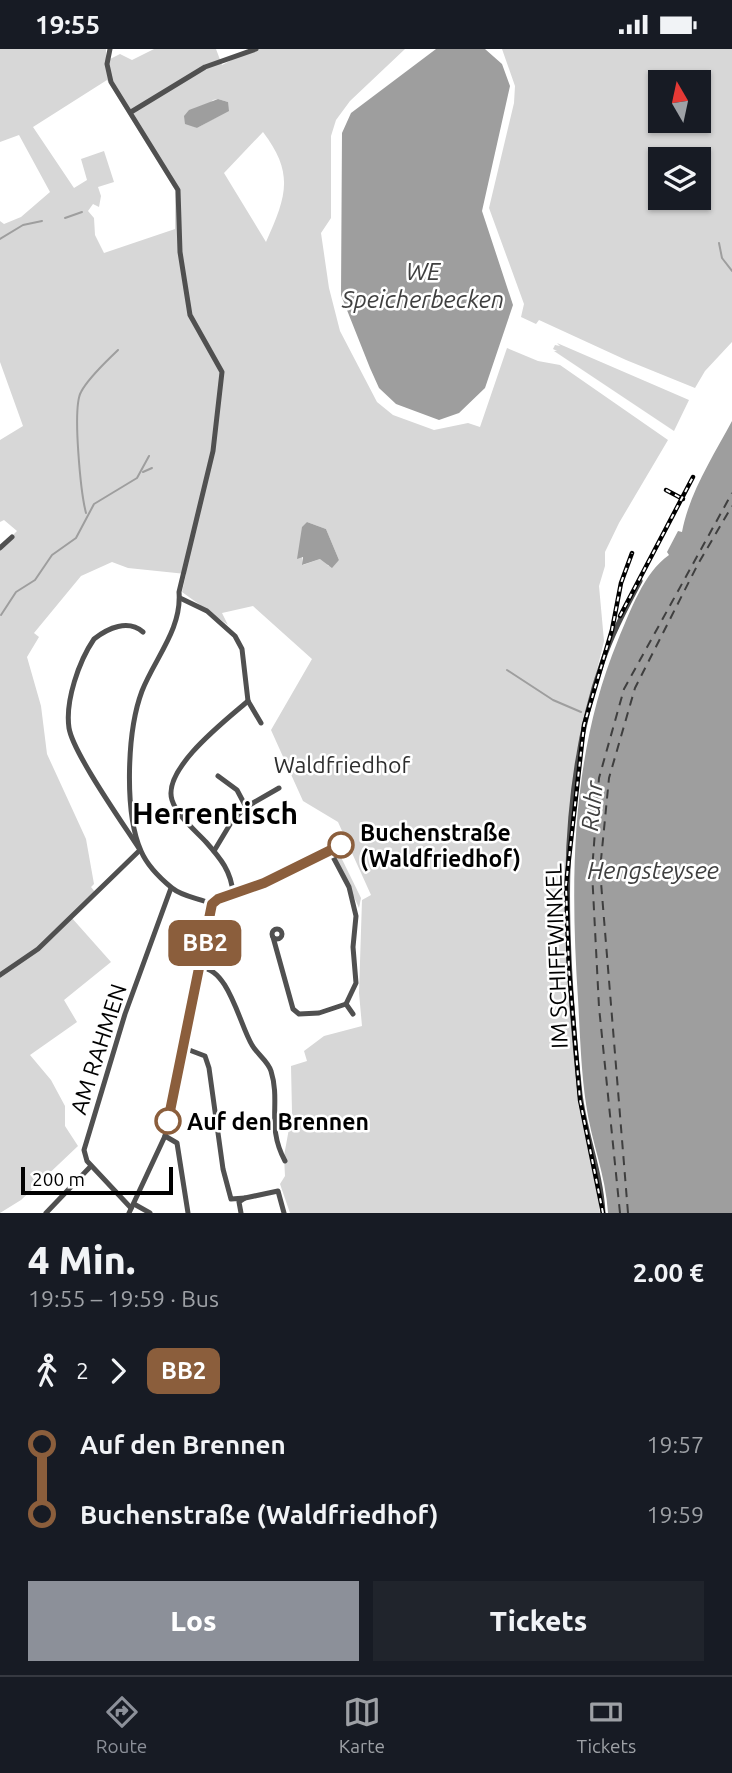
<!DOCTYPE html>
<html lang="de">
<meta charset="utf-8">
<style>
body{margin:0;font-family:Ubuntu,sans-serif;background:#20242c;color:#f1f3f6;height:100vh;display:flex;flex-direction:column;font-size:26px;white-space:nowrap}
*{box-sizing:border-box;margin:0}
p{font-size:23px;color:#9ea1a6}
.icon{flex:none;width:38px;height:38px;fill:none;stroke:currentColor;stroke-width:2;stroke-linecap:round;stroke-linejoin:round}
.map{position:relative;height:1164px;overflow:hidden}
.panel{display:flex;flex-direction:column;background:#171b24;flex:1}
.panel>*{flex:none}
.badge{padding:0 14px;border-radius:10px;font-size:24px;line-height:46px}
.needle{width:46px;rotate:351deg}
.tools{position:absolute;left:648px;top:21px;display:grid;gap:14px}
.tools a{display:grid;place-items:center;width:63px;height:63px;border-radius:0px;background:#171b24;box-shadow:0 2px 5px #0004;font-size:35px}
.scale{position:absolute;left:21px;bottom:18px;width:152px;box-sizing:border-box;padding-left:7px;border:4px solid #000;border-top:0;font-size:19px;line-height:24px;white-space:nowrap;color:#000;-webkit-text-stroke:5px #fff;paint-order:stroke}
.map>.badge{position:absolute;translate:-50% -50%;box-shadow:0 0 0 4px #fff}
.legs{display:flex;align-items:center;gap:10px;height:77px;padding:0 28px;font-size:23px}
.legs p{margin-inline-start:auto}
.summary{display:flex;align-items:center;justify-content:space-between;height:119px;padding:0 28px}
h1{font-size:38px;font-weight:800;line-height:52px}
.button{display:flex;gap:14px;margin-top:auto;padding:14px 28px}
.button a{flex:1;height:80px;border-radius:0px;background:#8c9099;color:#fff;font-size:28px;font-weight:800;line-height:80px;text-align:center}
.button a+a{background:#20242c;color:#f1f3f6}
ul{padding:0 28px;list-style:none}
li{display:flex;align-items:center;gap:24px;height:70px;font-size:26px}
li i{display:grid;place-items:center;width:10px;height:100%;margin:0 9px;background:currentColor}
li i::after{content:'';width:18px;height:18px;margin:-9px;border:5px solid;border-radius:50%;background:#171b24}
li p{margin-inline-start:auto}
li:first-child i{background:linear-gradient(#0000 50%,currentColor 0)}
li:last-child i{background:linear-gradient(currentColor 50%,#0000 0)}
.status{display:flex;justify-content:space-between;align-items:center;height:49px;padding:0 35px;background:#171b24;direction:ltr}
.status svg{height:19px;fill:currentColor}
.menu{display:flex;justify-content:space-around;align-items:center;height:98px;border-top:2px solid #363941;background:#171b24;font-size:19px;color:#9ea1a6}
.menu a{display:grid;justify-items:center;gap:4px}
.menu .current{color:#8c9099}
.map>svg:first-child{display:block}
.green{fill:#d7d7d7;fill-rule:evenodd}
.water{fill:#9e9e9e}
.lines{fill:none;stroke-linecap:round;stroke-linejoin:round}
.stream{stroke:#9e9e9e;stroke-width:2}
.ferry{stroke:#3f3f3f;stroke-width:2;stroke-dasharray:9 7;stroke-linecap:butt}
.street{stroke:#505050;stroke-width:5}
.rail-casing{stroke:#000;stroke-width:4.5}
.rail{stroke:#fff;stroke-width:2;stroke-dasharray:5;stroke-linecap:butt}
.line-1-casing{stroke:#fff;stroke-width:16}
.line-1{stroke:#8b5e3c;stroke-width:10}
.stop-1-dot{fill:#fff;stroke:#8b5e3c;stroke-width:3.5}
.labels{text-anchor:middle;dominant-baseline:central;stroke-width:5;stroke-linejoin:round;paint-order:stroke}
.park-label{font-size:23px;fill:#2e2e2e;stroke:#fff}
.stop-label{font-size:23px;font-weight:bold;fill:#000;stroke:#fff;text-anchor:start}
.street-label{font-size:23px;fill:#000;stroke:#fff}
.water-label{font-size:24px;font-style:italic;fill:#3f3f3f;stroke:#fff}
.district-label{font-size:30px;font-weight:bold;fill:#000;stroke:#fff}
</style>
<div class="status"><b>19:55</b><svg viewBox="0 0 49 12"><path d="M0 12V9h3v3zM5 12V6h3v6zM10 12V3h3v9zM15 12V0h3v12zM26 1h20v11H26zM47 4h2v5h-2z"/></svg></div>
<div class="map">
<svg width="732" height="1164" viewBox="0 0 732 1164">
<rect width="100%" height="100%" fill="#fff"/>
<g class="green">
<path d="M0 0H106V12L120 5 132 11 154 0H216L222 16 253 0H405L350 52 336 71 331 87V169L321 184 329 239 340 282 377 353 393 366 434 381 468 374 480 378 507 299 538 312 560 316 668 391 619 474 605 503V517L599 537 604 592 576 707 565 827 569 950 578 1054 596 1131 600 1164H290L280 1135 285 1127 284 1107 292 1063 291 1017 307 1012 304 1002 324 987 362 977 359 944 362 851 371 846 338 773 303 752 271 681 312 610 253 557 222 564 228 576 182 543 186 525 128 519 112 513 81 527 34 584 39 588 27 608 41 657 47 705 86 790 94 835 91 838 95 843 71 868 111 913 64 951 77 973 30 1006 51 1031 65 1057V1077L78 1097 21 1151 0 1164V499L17 482 4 471 0 473V391L23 377 0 313V172L4 175 21 168 50 143 19 86 0 93ZM107 31 175 141V180L104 204 95 186 94 169 88 162 93 155 99 158 101 147 98 138 114 133 104 102 81 110 87 131 74 139 33 78ZM218 50 228 53 224 64 197 79 191 76 213 51ZM263 83C295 125 286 148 266 193L224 124ZM307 473 326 480 339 511 328 517 326 511 320 510 303 516 300 496Z"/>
<path d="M502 0H732V293L705 322 695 339 626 311 539 271 536 275 521 268 524 255 489 159 514 54 515 37ZM660 33H698V72H660ZM660 110H698V149H660Z"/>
<path d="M557 294 689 351 674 382 554 302H557L553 300 555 296 560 297Z"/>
<path d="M338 802 361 849 359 859 335 807Z"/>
</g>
<g class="water">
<path d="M436 0H485L502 15 510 37 482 162 513 256 485 339 459 364 439 371 396 355 379 339 370 319 341 246 342 84 351 64Z"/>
<path d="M218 50 228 53 229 62 197 79 185 75 184 67 189 61Z"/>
<path d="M732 372V1164H608C606 1127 591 1092 586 1055 581 1021 580 985 578 950 570 828 571 705 618 591 630 563 644 523 669 506L667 503 678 482 682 483C689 445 712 409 732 372Z"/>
<path d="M307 473 326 480 339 511 332 519 320 510 302 516 303 508 297 510 302 478Z"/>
</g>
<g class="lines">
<g class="stream">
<path d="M65 169 82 163"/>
<path d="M0 190 23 176 42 172"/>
<path d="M719 194 722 209 732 222"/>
<path d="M143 423 152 419"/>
<path d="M86 464C81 445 72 359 81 343 89 328 106 313 118 301"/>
<path d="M1 566 16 543 35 531 52 506 76 489 94 455 137 429 149 407"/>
<path d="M507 621 553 651 581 663"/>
</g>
<g class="ferry">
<path d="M620 1164 599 958 592 822 599 729 624 640 732 444"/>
<path d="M628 1164 600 821 609 729 635 639 698 515 732 457"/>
</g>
<g class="street">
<path d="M110 0 107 15 111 33 178 141 180 203 190 266 222 323 213 402 179 543C182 580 155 609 142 642 127 682 124 763 141 802 147 816 161 830 172 839 183 848 199 849 212 855"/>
<path d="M131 63 205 18 256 0"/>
<path d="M0 499 12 488"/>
<path d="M180 549 207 562 235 587 242 600 248 652 261 674"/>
<path d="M218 727 237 741 246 758"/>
<path d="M214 802 232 772 246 758 279 739"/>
<path d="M330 802 349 838 356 867 353 898 356 934 346 955 353 965"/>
<path d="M233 844C231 822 221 810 206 793 195 781 177 767 172 751 162 720 226 671 248 652"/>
<path d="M212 855 218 850 264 834 341 796"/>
<circle cx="277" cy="885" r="5"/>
<path d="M273 888 293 960 299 965 319 964 346 955"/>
<path d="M200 919C228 917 240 977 252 996 257 1005 268 1012 271 1022 281 1054 266 1077 285 1112"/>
<path d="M0 926 38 900 140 801C124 776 73 704 69 679 65 652 79 612 94 590 108 579 128 570 143 583"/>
<path d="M184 999 205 1007 209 1019 223 1120 231 1150 245 1149 239 1153 241 1164"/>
<path d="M165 1087 177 1094 188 1164"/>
<path d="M245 1149 278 1142 284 1164"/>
<path d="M134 1155 150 1164"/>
<path d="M131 1159 87 1112 84 1101 125 965 171 839"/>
<path d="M46 1164 91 1117"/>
<path d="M129 1164 165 1087 212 855"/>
<path d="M603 1164C601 1123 585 1085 580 1045 565 906 555 748 602 614 612 585 626 559 640 532"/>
</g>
<defs>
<g id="rail">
<path d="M666 441 683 450"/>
<path d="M620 567 693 428"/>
<path d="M603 1164 580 1051 569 921 566 836 584 676 612 581 621 534 632 504"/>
</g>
</defs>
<use href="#rail" class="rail-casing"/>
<use href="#rail" class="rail"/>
</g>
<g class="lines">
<defs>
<path id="line-1" d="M168 1072 212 855 218 850 264 834 341 796"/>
</defs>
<use href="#line-1" class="line-1-casing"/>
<use href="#line-1" class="line-1"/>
</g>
<g class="stop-1-dot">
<circle cx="341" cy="796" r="12"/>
<circle cx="168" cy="1072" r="12"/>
</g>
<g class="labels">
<g class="park-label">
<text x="342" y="715">Waldfriedhof</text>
</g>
<g class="stop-label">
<text x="360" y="783">Buchenstraße<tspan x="360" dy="26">(Waldfriedhof)</tspan></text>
<text x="187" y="1072">Auf den Brennen</text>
</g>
<g class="street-label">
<text transform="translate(556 907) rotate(-92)">IM SCHIFFWINKEL</text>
<text transform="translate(98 1000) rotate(-72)">AM RAHMEN</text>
</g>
<g class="water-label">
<text x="423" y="222">WE<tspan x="423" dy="28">Speicherbecken</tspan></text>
<text transform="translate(592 757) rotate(-84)">Ruhr</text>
<text x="653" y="821">Hengsteysee</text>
</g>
<g class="district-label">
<text x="215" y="764">Herrentisch</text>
</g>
</g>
</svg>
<div class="tools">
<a><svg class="needle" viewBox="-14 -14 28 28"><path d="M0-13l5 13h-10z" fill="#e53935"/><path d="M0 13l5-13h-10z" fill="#9ea1a6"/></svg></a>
<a><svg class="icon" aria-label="layers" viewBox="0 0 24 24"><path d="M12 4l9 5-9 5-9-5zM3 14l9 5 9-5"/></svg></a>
</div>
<div class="scale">200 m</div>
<b class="badge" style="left:205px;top:894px;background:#8b5e3c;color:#fff">BB2</b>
</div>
<section class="panel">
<div class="summary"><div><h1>4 Min.</h1><p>19:55 – 19:59 · Bus</p></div><b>2.00 €</b></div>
<div class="legs"><svg class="icon" aria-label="walk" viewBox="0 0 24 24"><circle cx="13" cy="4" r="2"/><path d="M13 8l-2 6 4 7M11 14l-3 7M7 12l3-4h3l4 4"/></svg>2<svg class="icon" aria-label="forward" viewBox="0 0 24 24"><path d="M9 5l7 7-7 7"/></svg><b class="badge" style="background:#8b5e3c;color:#fff">BB2</b></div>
<ul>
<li><i style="color:#8b5e3c"></i><b>Auf den Brennen</b><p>19:57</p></li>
<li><i style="color:#8b5e3c"></i><b>Buchenstraße (Waldfriedhof)</b><p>19:59</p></li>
</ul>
<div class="button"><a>Los</a><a>Tickets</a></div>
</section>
<nav class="menu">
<a class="current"><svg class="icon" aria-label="directions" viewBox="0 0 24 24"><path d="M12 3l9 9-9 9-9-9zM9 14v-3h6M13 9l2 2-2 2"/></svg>Route</a>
<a><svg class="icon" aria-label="map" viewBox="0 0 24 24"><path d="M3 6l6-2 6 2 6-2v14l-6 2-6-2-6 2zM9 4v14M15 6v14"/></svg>Karte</a>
<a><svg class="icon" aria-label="tickets" viewBox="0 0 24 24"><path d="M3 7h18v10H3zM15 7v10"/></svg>Tickets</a>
</nav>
